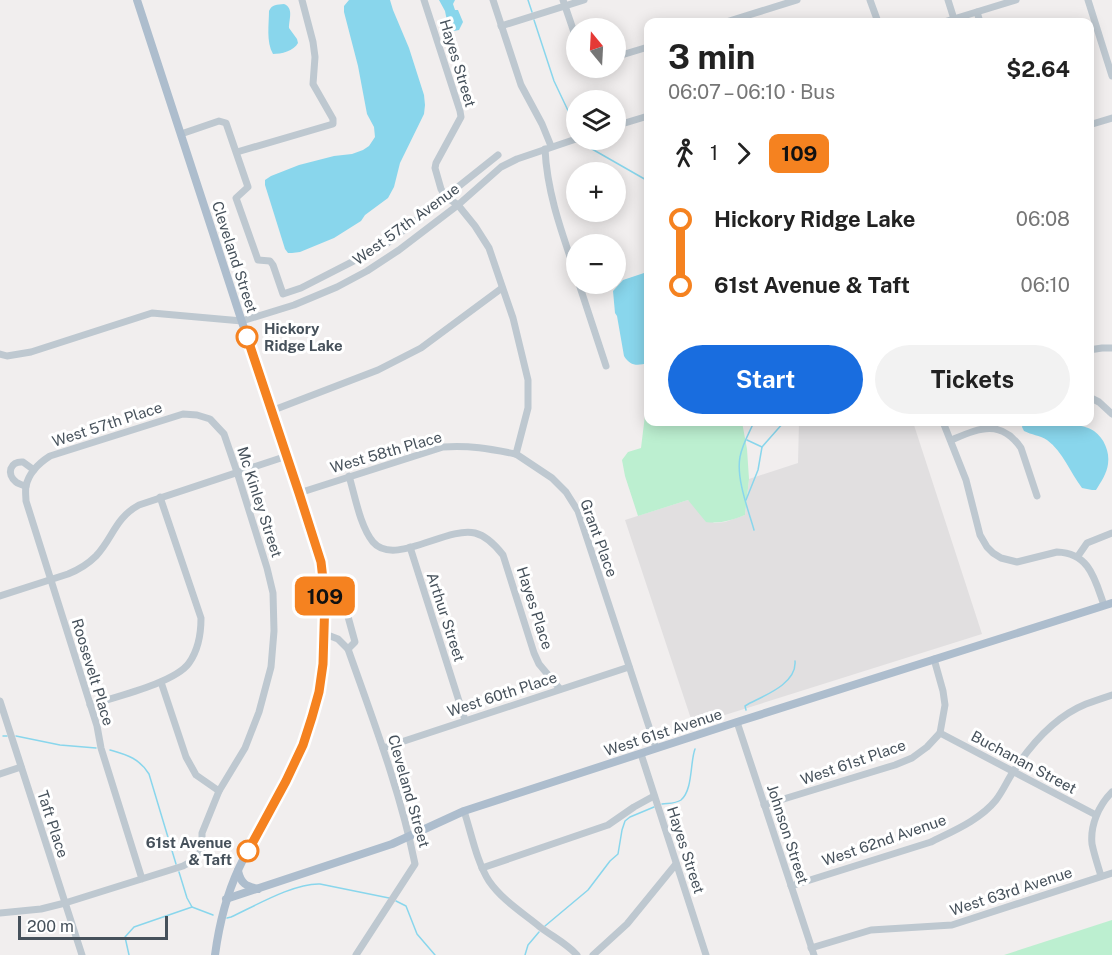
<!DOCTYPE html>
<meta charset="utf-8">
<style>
body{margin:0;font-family:"Public Sans",sans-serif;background:#f2f2f2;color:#222;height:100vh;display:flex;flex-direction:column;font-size:22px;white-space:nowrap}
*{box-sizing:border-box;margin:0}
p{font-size:20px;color:#767676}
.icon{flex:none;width:33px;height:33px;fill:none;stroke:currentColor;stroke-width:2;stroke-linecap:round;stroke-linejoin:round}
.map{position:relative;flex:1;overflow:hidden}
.side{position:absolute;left:644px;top:18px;width:450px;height:408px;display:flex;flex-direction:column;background:#fff;border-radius:12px;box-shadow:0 3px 15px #0003}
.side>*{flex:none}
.badge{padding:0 12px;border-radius:9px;font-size:21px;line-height:39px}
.needle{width:39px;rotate:342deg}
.buttons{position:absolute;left:566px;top:18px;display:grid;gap:12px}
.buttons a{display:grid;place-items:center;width:60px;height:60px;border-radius:50%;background:#fff;box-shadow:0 3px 15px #0003;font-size:30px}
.scale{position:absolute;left:18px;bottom:15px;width:150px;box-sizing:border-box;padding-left:6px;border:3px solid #46515b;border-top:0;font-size:16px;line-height:21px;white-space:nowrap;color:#46515b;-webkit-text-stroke:4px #fff;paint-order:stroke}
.map>.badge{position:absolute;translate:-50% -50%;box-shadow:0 0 0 3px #fff}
.legs{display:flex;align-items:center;gap:9px;height:66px;padding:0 24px;font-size:20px}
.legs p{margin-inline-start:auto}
.overview{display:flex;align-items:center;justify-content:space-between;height:102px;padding:0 24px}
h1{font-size:33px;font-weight:700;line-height:45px}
.primary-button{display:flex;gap:12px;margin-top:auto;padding:12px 24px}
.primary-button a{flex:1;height:69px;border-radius:36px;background:#196ddf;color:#fff;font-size:24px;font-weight:700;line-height:69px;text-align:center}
.primary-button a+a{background:#f2f2f2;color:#222}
ul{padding:0 24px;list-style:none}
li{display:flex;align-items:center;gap:21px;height:66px;font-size:22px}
li i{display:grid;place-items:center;width:9px;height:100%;margin:0 8px;background:currentColor}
li i::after{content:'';width:15px;height:15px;margin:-8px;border:4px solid;border-radius:50%;background:#fff}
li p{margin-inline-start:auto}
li:first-child i{background:linear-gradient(#0000 50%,currentColor 0)}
li:last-child i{background:linear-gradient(currentColor 50%,#0000 0)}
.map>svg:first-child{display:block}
.education{fill:#e1dfe0}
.green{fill:#bcefd0}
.water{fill:#89d6ec}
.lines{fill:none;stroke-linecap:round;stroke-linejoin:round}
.stream{stroke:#89d6ec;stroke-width:1.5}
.minor{stroke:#bec8d0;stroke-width:7}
.major{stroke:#adbdcd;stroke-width:8}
.line-1-casing{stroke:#fff;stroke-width:14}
.line-1{stroke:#f58220;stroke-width:9}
.stop-1-dot{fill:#fff;stroke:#f58220;stroke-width:3}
.labels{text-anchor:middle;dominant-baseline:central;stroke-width:6;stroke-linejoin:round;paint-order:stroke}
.street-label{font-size:15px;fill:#46515b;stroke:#fff}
.stop-label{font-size:15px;font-weight:bold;fill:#46515b;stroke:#fff;text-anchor:start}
</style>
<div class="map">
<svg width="1112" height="955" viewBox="0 0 1112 955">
<rect width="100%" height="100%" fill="#f1eeee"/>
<path class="education" d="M799 422H913L982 634 693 725 625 520 688 500 714 523 725 522 745 515 749 479 798 463Z"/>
<g class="green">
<path d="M648 412V422H742L747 449 749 479 745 515C732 520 720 524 706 522L688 500 638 516 625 476 622 460 628 452 641 448 645 415Z"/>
<path d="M1112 920V955H1004Z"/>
</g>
<g class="water">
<path d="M349 0H390L393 10 409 48 424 95 425 105 424 114 400 163 394 187 388 198 365 215 361 221 334 238 300 252 292 253H288L285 249 265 185V180L271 176 299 165 334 156 352 154 363 150 369 146 375 137 374 127 367 114 358 66 344 12V6Z"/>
<path d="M439 0H455L453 4 455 10H458L463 22 459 30 454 31 448 26 445 11Z"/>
<path d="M284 4C294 8 289 19 289 28L297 39 298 43C294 51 281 54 273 54 266 42 269 24 269 11 272 4 277 5 284 4Z"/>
<path d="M644 273H648V363C637 366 630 366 624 356L617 316 615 313 613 291 623 280Z"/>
<path d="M1025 422C1041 421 1082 422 1094 431 1104 438 1110 452 1108 464 1107 473 1101 482 1096 490H1092L1082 488C1070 472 1063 452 1047 440 1039 435 1032 435 1024 431L1022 427 1023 423Z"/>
</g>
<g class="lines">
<g class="stream">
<path d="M528 0 532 12"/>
<path d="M534 20 554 81 572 119 574 131 576 133"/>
<path d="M582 141 585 145 648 181"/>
<path d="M754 422C749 433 742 445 740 457 736 478 748 509 754 530"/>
<path d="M747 440 762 447"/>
<path d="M746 500 758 470 762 447 784 422"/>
<path d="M746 710 745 706 750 703C766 695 797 683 795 661"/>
<path d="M3 736H7"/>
<path d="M16 736 60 745 96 748"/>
<path d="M110 750C127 755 139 758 149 774L176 864"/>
<path d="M662 804C668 803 675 804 681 800 693 790 690 762 695 749"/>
<path d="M179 872 187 898 192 907 213 915"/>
<path d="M396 901 406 906 417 934 435 955"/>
<path d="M227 918 231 917C255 906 294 883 320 884L389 898"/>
<path d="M545 926 588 890 610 861 618 854 622 830 625 821 630 817 654 807"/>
<path d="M129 955 125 937 134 927 192 907"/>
<path d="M525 955 528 945 539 932"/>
</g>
<g class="minor">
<path d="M424 0 460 111 461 117 436 163 435 168 441 189 445 196 458 205 475 226 489 248 513 318 528 380V408L516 454 552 478 566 492 578 511 656 748"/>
<path d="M493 0 521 85 542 124 551 146"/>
<path d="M563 0 576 38"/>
<path d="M870 0 878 22"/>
<path d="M948 0 954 19"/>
<path d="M1088 0 1112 76"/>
<path d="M977 12 980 22"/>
<path d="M726 22 797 0"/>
<path d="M944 22 1016 0"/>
<path d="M501 26 584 0"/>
<path d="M615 57 648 47"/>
<path d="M1089 125 1112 118"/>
<path d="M615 126 648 116"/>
<path d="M181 134 219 121 226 123 248 187 236 198 258 260 270 261 273 265 283 294 301 288 385 245 498 155"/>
<path d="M545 149C547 193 562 233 576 274"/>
<path d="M237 152 333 124V119L313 84 315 57 313 42 302 0"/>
<path d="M579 284 606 366"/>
<path d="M1089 350 1102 348H1112"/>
<path d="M0 354 7 356 31 352 152 313 242 321 294 305 337 287 367 271 399 250 458 205 501 167 517 159 576 139"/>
<path d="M1089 397 1099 402 1112 414"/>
<path d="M271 411 378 370 421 348 502 288"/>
<path d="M943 422 966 480 980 535 987 547 993 553 1001 558 1017 562 1057 552C1090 553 1095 580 1104 605"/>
<path d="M951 440C978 429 1000 418 1021 448L1037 496"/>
<path d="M349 476C355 496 360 526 373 542 394 567 447 526 475 533 487 536 496 546 503 555L534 653 539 664 560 689"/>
<path d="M26 486C24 486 17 483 16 482 6 474 10 461 23 462L34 470"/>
<path d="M299 493 443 447C470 445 490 449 516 454"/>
<path d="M410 547 465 720"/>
<path d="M1078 556 1087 543 1112 533"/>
<path d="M0 596 68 574C78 570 88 564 96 556 113 538 115 518 139 505L287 456"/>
<path d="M347 613 355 642 348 649"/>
<path d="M325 634 338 639 348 649C373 720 400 790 415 864L356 955"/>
<path d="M161 682 186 757 196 775 219 791"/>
<path d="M0 701 82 955"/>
<path d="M90 705C114 697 175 683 189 663 199 649 201 634 201 618L160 497"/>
<path d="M737 722 814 955"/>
<path d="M940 733 1096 815"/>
<path d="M383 748 629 667"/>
<path d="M641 754 706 955"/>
<path d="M0 774 21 767"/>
<path d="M764 805 895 765 912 758 927 747 940 733 945 705 943 691 934 659"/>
<path d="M464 811C471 832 477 863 489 881 502 900 523 913 540 927 553 937 566 943 577 955"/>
<path d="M482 868 608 825 634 807 654 796"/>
<path d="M1101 876C1098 866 1094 854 1092 844 1090 825 1099 805 1112 792"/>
<path d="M791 886 931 842C953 831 980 820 996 800 1003 791 1007 781 1013 772 1031 744 1054 717 1086 704 1094 701 1103 698 1112 695"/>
<path d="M0 913 41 909 65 903 183 866 194 860 202 850V833L219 791 245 748 259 712 271 667 274 631 273 593 267 568 237 472 224 434 210 419 197 415 183 414 50 456C39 463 29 472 26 486 25 491 26 497 26 501L97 726 101 748 142 879"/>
<path d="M811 948 871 930 952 925 1112 873"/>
<path d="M593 955 627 924 676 864"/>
</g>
<g class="major">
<path d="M137 0C172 107 207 215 242 322 258 370 274 418 290 466 304 507 323 555 325 598 327 627 324 659 319 688 309 754 267 809 239 868 226 896 219 925 215 955"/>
<path d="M238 871C241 884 246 886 258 889"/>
<path d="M226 899 392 844 464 811 737 722 1112 603"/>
</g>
</g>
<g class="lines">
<defs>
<path id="line-1" d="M247 337 299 493 321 562 325 597 323 664 319 692 312 717 303 745 286 781 248 851"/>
</defs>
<use href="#line-1" class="line-1-casing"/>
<use href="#line-1" class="line-1"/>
</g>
<g class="stop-1-dot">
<circle cx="247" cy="337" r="10"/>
<circle cx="248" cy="851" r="10"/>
</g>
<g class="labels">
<g class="street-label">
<text transform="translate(458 63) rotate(73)">Hayes Street</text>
<text transform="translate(406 224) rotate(-36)">West 57th Avenue</text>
<text transform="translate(235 257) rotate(72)">Cleveland Street</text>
<text transform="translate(107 424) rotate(-18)">West 57th Place</text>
<text transform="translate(386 452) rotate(-16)">West 58th Place</text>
<text transform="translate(260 502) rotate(72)">Mc Kinley Street</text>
<text transform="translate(599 538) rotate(70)">Grant Place</text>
<text transform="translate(535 608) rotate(72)">Hayes Place</text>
<text transform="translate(446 617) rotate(72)">Arthur Street</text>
<text transform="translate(93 672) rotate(73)">Roosevelt Place</text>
<text transform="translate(502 694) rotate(-18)">West 60th Place</text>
<text transform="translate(663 732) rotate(-18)">West 61st Avenue</text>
<text transform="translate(853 762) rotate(-19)">West 61st Place</text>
<text transform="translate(1024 762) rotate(28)">Buchanan Street</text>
<text transform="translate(409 791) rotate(74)">Cleveland Street</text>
<text transform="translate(53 824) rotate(72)">Taft Place</text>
<text transform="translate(788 834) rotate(72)">Johnson Street</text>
<text transform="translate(884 840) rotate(-19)">West 62nd Avenue</text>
<text transform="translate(686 850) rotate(72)">Hayes Street</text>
<text transform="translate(1011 891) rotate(-18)">West 63rd Avenue</text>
</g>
<g class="stop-label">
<text x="264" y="328">Hickory<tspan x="264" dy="17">Ridge Lake</tspan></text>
<text x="232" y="842" text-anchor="end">61st Avenue<tspan x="232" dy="17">&amp; Taft</tspan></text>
</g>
</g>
</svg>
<div class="buttons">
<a><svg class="needle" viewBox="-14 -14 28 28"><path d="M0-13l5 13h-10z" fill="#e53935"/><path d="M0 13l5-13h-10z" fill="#767676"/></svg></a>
<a><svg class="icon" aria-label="layers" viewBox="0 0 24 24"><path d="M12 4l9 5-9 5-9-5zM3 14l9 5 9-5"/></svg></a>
<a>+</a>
<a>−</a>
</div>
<div class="scale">200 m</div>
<b class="badge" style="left:325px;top:596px;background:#f58220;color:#111">109</b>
<section class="side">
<div class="overview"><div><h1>3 min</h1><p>06:07 – 06:10 · Bus</p></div><b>$2.64</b></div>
<div class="legs"><svg class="icon" aria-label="walk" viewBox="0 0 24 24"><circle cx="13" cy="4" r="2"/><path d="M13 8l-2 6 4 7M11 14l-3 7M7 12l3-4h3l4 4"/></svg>1<svg class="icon" aria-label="forward" viewBox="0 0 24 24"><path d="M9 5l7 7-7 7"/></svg><b class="badge" style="background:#f58220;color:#111">109</b></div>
<ul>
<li><i style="color:#f58220"></i><b>Hickory Ridge Lake</b><p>06:08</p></li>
<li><i style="color:#f58220"></i><b>61st Avenue &amp; Taft</b><p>06:10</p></li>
</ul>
<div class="primary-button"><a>Start</a><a>Tickets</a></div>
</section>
</div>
